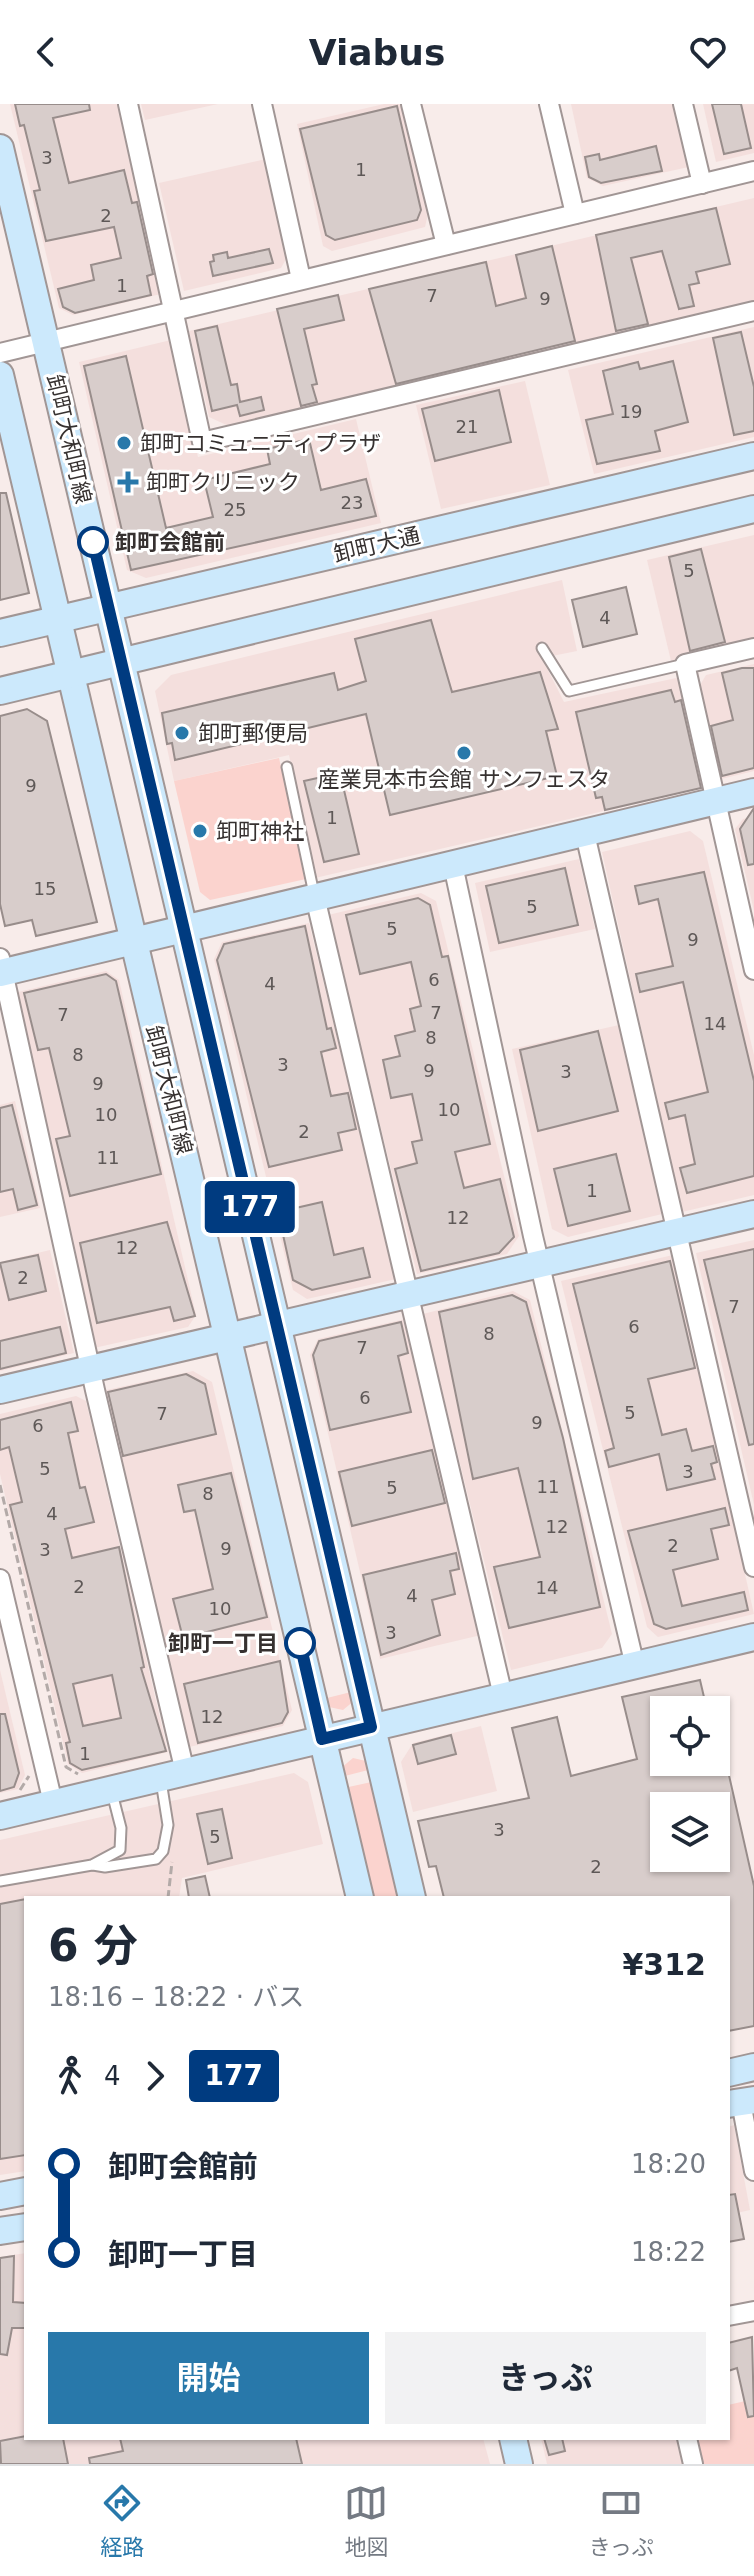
<!DOCTYPE html>
<html lang="ja">
<meta charset="utf-8">
<style>
body{margin:0;font-family:"DejaVu Sans","Noto Sans JP",sans-serif;background:#f2f2f3;color:#1f2937;height:100vh;display:flex;flex-direction:column;font-size:30px;white-space:nowrap}
*{box-sizing:border-box;margin:0}
p{font-size:26px;color:#747a83}
.icon{flex:none;width:44px;height:44px;fill:none;stroke:currentColor;stroke-width:2;stroke-linecap:round;stroke-linejoin:round}
.map{position:relative;flex:1;overflow:hidden}
.side{position:absolute;left:24px;top:1792px;width:706px;height:544px;display:flex;flex-direction:column;background:#fff;border-radius:0px;box-shadow:0 2px 6px #0004}
.side>*{flex:none}
.badge{padding:0 16px;border-radius:6px;font-size:28px;line-height:52px}
.buttons{position:absolute;left:650px;top:1592px;display:grid;gap:16px}
.buttons a{display:grid;place-items:center;width:80px;height:80px;border-radius:0px;background:#fff;box-shadow:0 2px 6px #0004;font-size:40px}
.map>.badge{position:absolute;translate:-50% -50%;box-shadow:0 0 0 4px #fff}
.legs{display:flex;align-items:center;gap:12px;height:88px;padding:0 24px;font-size:26px}
.legs p{margin-inline-start:auto}
.head{display:flex;align-items:center;justify-content:space-between;height:136px;padding:0 24px}
h1{font-size:44px;font-weight:700;line-height:60px}
.cta{display:flex;gap:16px;margin-top:auto;padding:16px 24px}
.cta a{flex:1;height:92px;border-radius:0px;background:#2878aa;color:#fff;font-size:32px;font-weight:700;line-height:92px;text-align:center}
.cta a+a{background:#f2f2f3;color:#1f2937}
ul{padding:0 24px;list-style:none}
li{display:flex;align-items:center;gap:28px;height:88px;font-size:30px}
li i{display:grid;place-items:center;width:12px;height:100%;margin:0 10px;background:currentColor}
li i::after{content:'';width:20px;height:20px;margin:-10px;border:6px solid;border-radius:50%;background:#fff}
li p{margin-inline-start:auto}
li:first-child i{background:linear-gradient(#0000 50%,currentColor 0)}
li:last-child i{background:linear-gradient(currentColor 50%,#0000 0)}
header{display:flex;justify-content:space-between;align-items:center;height:104px;padding:0 24px;background:#fff;font-size:36px;font-weight:700}
.tab-bar{display:flex;justify-content:space-around;align-items:center;height:112px;border-top:2px solid #e0e1e3;background:#fff;font-size:22px;color:#747a83}
.tab-bar a{display:grid;justify-items:center;gap:4px}
.tab-bar .on{color:#2878aa}
.map>svg:first-child{display:block}
.built{fill:#f4dfdd}
.green{fill:#fbd3ce}
.building{fill:#d8cdcb;stroke:#988d8b;stroke-width:2;fill-rule:evenodd}
.lines{fill:none;stroke-linecap:round;stroke-linejoin:round}
.lane-casing{stroke:#a19695;stroke-width:13}
.street-casing{stroke:#a19695;stroke-width:22}
.secondary-casing{stroke:#a19695;stroke-width:30}
.path{stroke:#b3aaa8;stroke-width:3;stroke-dasharray:8 4;stroke-linecap:butt}
.lane{stroke:#fff;stroke-width:9}
.street{stroke:#fff;stroke-width:18}
.secondary{stroke:#cce9fc;stroke-width:26}
.line-1-casing{stroke:#fff;stroke-width:18}
.line-1{stroke:#003b80;stroke-width:12}
.poi-dot{fill:#2878aa;stroke:#fff;stroke-width:3}
.stop-1-dot{fill:#fff;stroke:#003b80;stroke-width:4}
.labels{text-anchor:middle;dominant-baseline:central;stroke-width:6;stroke-linejoin:round;paint-order:stroke}
.number-label{font-size:18px;fill:#5e5857}
.street-label{font-size:22px;fill:#363130;stroke:#fff}
.poi-label{font-size:22px;fill:#363130;stroke:#fff;text-anchor:start}
.stop-label{font-size:22px;font-weight:bold;fill:#363130;stroke:#fff;text-anchor:start}
</style>
<header><svg class="icon" aria-label="back" viewBox="0 0 24 24"><path d="M15 5l-7 7 7 7"/></svg>Viabus<svg class="icon" aria-label="heart" viewBox="0 0 24 24"><path d="M12 20l-8-8c-3-5 5-10 8-4 3-6 11-1 8 4z"/></svg></header>
<div class="map">
<svg width="754" height="2360" viewBox="0 0 754 2360">
<rect width="100%" height="100%" fill="#f8ecea"/>
<g class="built">
<path d="M10 0H120L165 189 73 211 59 204Z"/>
<path d="M141 0H218L145 16Z"/>
<path d="M384 0H403L428 110 425 123 332 147 323 142 297 20Z"/>
<path d="M571 0H679L693 62 603 82 587 74Z"/>
<path d="M703 0H754V49L716 58Z"/>
<path d="M266 55 290 148 281 164 184 187 159 79Z"/>
<path d="M754 94V199L233 324 209 313 189 227Z"/>
<path d="M754 223V333L594 370 568 266Z"/>
<path d="M171 236 198 353 356 315 381 419 146 474 127 466 79 258Z"/>
<path d="M525 277 550 381 441 405 416 301Z"/>
<path d="M754 431V537L671 557 647 456Z"/>
<path d="M562 476 577 547 542 554 564 598 681 573 707 683 315 774 289 651 174 677 155 587 171 571Z"/>
<path d="M754 560V667L721 675 699 583 706 571Z"/>
<path d="M754 712V807L735 725 743 715Z"/>
<path d="M690 727 703 737 754 951V1091L682 1108 602 748Z"/>
<path d="M579 755 595 825 490 848 475 779Z"/>
<path d="M421 789 436 797 519 1132 507 1150 417 1170 328 811Z"/>
<path d="M309 819 396 1175 307 1195 293 1186 214 855 222 838Z"/>
<path d="M106 867 119 876 196 1211 188 1223 94 1244 14 889Z"/>
<path d="M619 921 662 1110 568 1133 552 1125 512 945Z"/>
<path d="M15 997 40 1104 0 1113V1001Z"/>
<path d="M754 1136V1401L696 1149Z"/>
<path d="M50 1146 74 1249 0 1267V1158Z"/>
<path d="M673 1151 754 1510 658 1533 647 1523 561 1177Z"/>
<path d="M513 1187 530 1196 612 1530 602 1544 511 1566 423 1210Z"/>
<path d="M405 1215 481 1531 380 1555 310 1251 318 1235Z"/>
<path d="M193 1267 212 1278 292 1606 283 1622 189 1643 102 1287Z"/>
<path d="M76 1292 86 1297 168 1648 82 1669 68 1660 0 1370V1310Z"/>
<path d="M0 1566 25 1671 18 1685 0 1689Z"/>
<path d="M481 1622 497 1687 413 1708 401 1658 413 1639Z"/>
<path d="M294 1669 308 1678 323 1740 182 1774 179 1794H26V2067L0 2071V1736Z"/>
<path d="M734 2021 750 2106 728 2111V2023Z"/>
<path d="M26 2149V2334H483L490 2360H0V2153Z"/>
<path d="M541 2334H676L683 2360H547Z"/>
</g>
<g class="green">
<path d="M279 654 306 775 210 796 200 788 174 677Z"/>
<path d="M355 1587V1596L343 1606 329 1603 323 1595Z"/>
<path d="M353 1654 366 1657 372 1665 341 1673V1664Z"/>
<path d="M376 1677 399 1794H372L344 1684Z"/>
<path d="M754 2295V2360H702L696 2334H728V2301Z"/>
</g>
<g class="building">
<path d="M15 0H89L90 6 53 14 69 79 124 66 132 99 137 98 153 170 147 172 151 191 75 209 63 203 58 185 94 176 91 161 121 154 114 123 46 137 34 87 40 86 24 21 20 22Z"/>
<path d="M712 0H741L751 44 724 50Z"/>
<path d="M397 2 421 106 417 116 335 136 326 131 300 25Z"/>
<path d="M656 42 662 67 601 79 589 73 585 53 599 50 600 56Z"/>
<path d="M716 104 730 160 696 168 699 179 689 181 694 202 679 205 662 147 631 154 648 220 616 227 596 131Z"/>
<path d="M552 142 575 237 396 280 369 185 486 158 496 202 526 194 516 151Z"/>
<path d="M269 145 273 159 213 172 210 158 214 157 213 151 227 148 228 154Z"/>
<path d="M338 191 344 216 304 225 317 280 312 281 317 298 301 302 277 205Z"/>
<path d="M217 222 231 281 237 280 240 298 261 293 264 306 240 312 237 301 212 307 195 227Z"/>
<path d="M741 228 754 283V327L734 331 713 234Z"/>
<path d="M126 252 166 424 213 413 204 376 270 360 267 345 309 335 321 386 366 375 376 412 131 466 84 262Z"/>
<path d="M673 257 688 318 655 327 660 347 597 360 586 316 613 310 603 267 638 258 640 265Z"/>
<path d="M499 286 511 338 435 357 422 305Z"/>
<path d="M0 389H6L29 489 0 496Z"/>
<path d="M701 445 725 538 690 547 669 453Z"/>
<path d="M626 483 637 530 583 543 572 496Z"/>
<path d="M431 516 452 588 540 568 558 625 546 627 557 672 390 711 366 610 175 656 172 639 167 640 162 609 334 569 338 586 366 577 355 535Z"/>
<path d="M742 564H754V664L722 672 711 622 733 616 722 569Z"/>
<path d="M671 586 675 598 681 596 701 684 605 706 602 693 596 694 576 608Z"/>
<path d="M27 605 47 617 97 818 36 832 32 816 5 822 0 800V612Z"/>
<path d="M340 669 359 750 324 758 304 677Z"/>
<path d="M754 704V760L748 761 740 725Z"/>
<path d="M565 764 578 821 499 839 486 782Z"/>
<path d="M704 768 754 977V1072L687 1089 680 1064 695 1060 685 1011 669 1015 665 999 708 988 683 878 640 888 636 870 673 862 658 795 639 800 635 782Z"/>
<path d="M418 794 430 801 442 853 448 852 490 1040 455 1048 464 1084 500 1075 514 1133 499 1149 421 1167 395 1065 417 1059 412 1038 422 1036 412 990 391 994 383 956 400 952 395 932 415 927 410 905 421 902 411 858 360 870 346 811Z"/>
<path d="M305 822 327 925 331 924 336 944 321 948 331 992 348 989 356 1025 338 1029 342 1046 269 1063 217 856 224 840Z"/>
<path d="M106 870 116 877 161 1070 70 1092 56 1035 70 1032 49 944 38 946 24 889Z"/>
<path d="M598 927 618 1007 538 1027 520 946Z"/>
<path d="M12 1001 37 1101 18 1106 13 1085 0 1088V1004Z"/>
<path d="M616 1050 630 1107 568 1122 554 1065Z"/>
<path d="M322 1098 334 1151 363 1144 370 1173 312 1186 293 1176 278 1108Z"/>
<path d="M167 1118 195 1212 174 1217 170 1203 97 1219 80 1139Z"/>
<path d="M754 1145V1340L749 1341 704 1156Z"/>
<path d="M38 1151 46 1187 9 1196 0 1159Z"/>
<path d="M670 1157 695 1264 648 1275 662 1331 686 1325 692 1347 713 1342 717 1358 711 1360 715 1375 667 1386 659 1350 609 1363 605 1347 614 1344 573 1180Z"/>
<path d="M512 1191 526 1198 563 1334 600 1503 509 1524 494 1463 540 1453 518 1364 473 1375 439 1208Z"/>
<path d="M401 1218 408 1249 398 1252 411 1308 330 1326 313 1251 319 1237Z"/>
<path d="M60 1223 66 1249 0 1265V1237Z"/>
<path d="M186 1270 205 1280 216 1330 123 1352 108 1288Z"/>
<path d="M71 1298 78 1327 68 1329 80 1384 85 1383 94 1418 65 1425 72 1454 119 1443 144 1563 141 1564 166 1647 82 1666 70 1659 66 1639 70 1638 10 1401 22 1398 9 1343 0 1346V1316ZM112 1571 121 1614 83 1622 73 1580Z"/>
<path d="M432 1346 445 1399 352 1422 339 1368Z"/>
<path d="M231 1369 267 1513 183 1534 173 1495 213 1485 195 1406 184 1408 178 1381Z"/>
<path d="M725 1404 729 1421 711 1425 718 1455 673 1466 682 1502 744 1488 748 1506 666 1525 654 1520 628 1427Z"/>
<path d="M456 1449 459 1465 450 1467 455 1490 432 1496 440 1531 381 1551 363 1471Z"/>
<path d="M280 1557 288 1608 282 1619 198 1639 184 1580Z"/>
<path d="M700 1576 707 1606H664V1658H726L754 1782V1922L728 1927V1794H444L436 1762 429 1763 418 1717 529 1694 512 1624 557 1613 571 1672 637 1655 622 1593ZM664 1702H716V1754H664Z"/>
<path d="M0 1610H5L19 1669 14 1683 0 1687Z"/>
<path d="M451 1631 456 1650 418 1660 413 1641Z"/>
<path d="M222 1705 232 1754 208 1760 197 1710Z"/>
<path d="M205 1772 210 1794H189L186 1776Z"/>
<path d="M26 1795V2051L0 2055V1800Z"/>
<path d="M735 2090 744 2135 728 2138V2091Z"/>
<path d="M14 2152 13 2198 26 2199V2224H12L7 2251 0 2250V2154Z"/>
<path d="M752 2233 754 2312 748 2313 737 2264 728 2267V2239Z"/>
<path d="M26 2332 63 2334 68 2360H1L0 2337Z"/>
<path d="M120 2334H296L302 2360H90L89 2354 123 2347Z"/>
<path d="M544 2334H562L565 2347 549 2351Z"/>
</g>
<g class="lines">
<defs>
<g id="lane">
<path d="M542 544 569 587 685 560"/>
<path d="M287 663 314 790"/>
<path d="M93 1761 105 1763 156 1755 163 1747 168 1721 161 1677"/>
<path d="M0 1777 92 1761 120 1746 121 1724 112 1689"/>
</g>
<g id="street">
<path d="M128 0 202 338 754 207"/>
<path d="M262 0 301 175"/>
<path d="M411 0 446 141"/>
<path d="M549 0 575 110"/>
<path d="M683 0 702 80"/>
<path d="M0 249 754 67"/>
<path d="M754 544 685 560 754 866"/>
<path d="M585 730 754 1463"/>
<path d="M453 761 533 1132 635 1562"/>
<path d="M315 793 503 1592"/>
<path d="M0 854 95 1286 185 1668"/>
<path d="M0 1475 53 1699"/>
<path d="M741 1998 754 2067"/>
<path d="M728 2212 754 2207"/>
<path d="M687 2334 693 2360"/>
</g>
<g id="secondary">
<path d="M0 44 412 1794"/>
<path d="M0 271 360 1794"/>
<path d="M0 529 754 352"/>
<path d="M0 587 754 405"/>
<path d="M0 869 754 688"/>
<path d="M0 1286 754 1110"/>
<path d="M0 1712 754 1533"/>
<path d="M728 1969 754 1963"/>
<path d="M728 2000 754 1996"/>
<path d="M0 2092 26 2087"/>
<path d="M0 2127 26 2123"/>
<path d="M513 2334 519 2360"/>
</g>
</defs>
<use href="#lane" class="lane-casing"/>
<use href="#street" class="street-casing"/>
<use href="#secondary" class="secondary-casing"/>
<g class="path">
<path d="M0 1381 66 1663 78 1670"/>
<path d="M20 1686 29 1672"/>
<path d="M168 1794 172 1758"/>
</g>
<use href="#lane" class="lane"/>
<use href="#street" class="street"/>
<use href="#secondary" class="secondary"/>
</g>
<g class="lines">
<defs>
<path id="line-1" d="M93 438 371 1623 322 1635 300 1539"/>
</defs>
<use href="#line-1" class="line-1-casing"/>
<use href="#line-1" class="line-1"/>
</g>
<g class="poi-dot">
<circle cx="124" cy="339" r="8"/>
<path d="M124 366h8v8h8v8h-8v8h-8v-8h-8v-8h8z"/>
<circle cx="182" cy="629" r="8"/>
<circle cx="464" cy="649" r="8"/>
<circle cx="200" cy="727" r="8"/>
</g>
<g class="stop-1-dot">
<circle cx="93" cy="438" r="14"/>
<circle cx="300" cy="1539" r="14"/>
</g>
<g class="labels">
<g class="number-label">
<text x="47" y="53">3</text>
<text x="361" y="65">1</text>
<text x="106" y="111">2</text>
<text x="122" y="181">1</text>
<text x="432" y="191">7</text>
<text x="545" y="194">9</text>
<text x="631" y="307">19</text>
<text x="467" y="322">21</text>
<text x="352" y="398">23</text>
<text x="235" y="405">25</text>
<text x="689" y="466">5</text>
<text x="605" y="513">4</text>
<text x="31" y="681">9</text>
<text x="332" y="713">1</text>
<text x="45" y="784">15</text>
<text x="532" y="802">5</text>
<text x="392" y="824">5</text>
<text x="693" y="835">9</text>
<text x="434" y="875">6</text>
<text x="270" y="879">4</text>
<text x="436" y="908">7</text>
<text x="63" y="910">7</text>
<text x="715" y="919">14</text>
<text x="431" y="933">8</text>
<text x="78" y="950">8</text>
<text x="283" y="960">3</text>
<text x="429" y="966">9</text>
<text x="566" y="967">3</text>
<text x="98" y="979">9</text>
<text x="449" y="1005">10</text>
<text x="106" y="1010">10</text>
<text x="304" y="1027">2</text>
<text x="108" y="1053">11</text>
<text x="592" y="1086">1</text>
<text x="458" y="1113">12</text>
<text x="127" y="1143">12</text>
<text x="23" y="1173">2</text>
<text x="734" y="1202">7</text>
<text x="634" y="1222">6</text>
<text x="489" y="1229">8</text>
<text x="362" y="1243">7</text>
<text x="365" y="1293">6</text>
<text x="630" y="1308">5</text>
<text x="162" y="1309">7</text>
<text x="537" y="1318">9</text>
<text x="38" y="1321">6</text>
<text x="45" y="1364">5</text>
<text x="688" y="1367">3</text>
<text x="548" y="1382">11</text>
<text x="392" y="1383">5</text>
<text x="208" y="1389">8</text>
<text x="52" y="1409">4</text>
<text x="557" y="1422">12</text>
<text x="673" y="1441">2</text>
<text x="226" y="1444">9</text>
<text x="45" y="1445">3</text>
<text x="79" y="1482">2</text>
<text x="547" y="1483">14</text>
<text x="412" y="1491">4</text>
<text x="220" y="1504">10</text>
<text x="391" y="1528">3</text>
<text x="212" y="1612">12</text>
<text x="85" y="1649">1</text>
<text x="499" y="1725">3</text>
<text x="215" y="1732">5</text>
<text x="596" y="1762">2</text>
</g>
<g class="street-label">
<text transform="translate(69 335) rotate(77)">卸町大和町線</text>
<text transform="translate(377 441) rotate(-13)">卸町大通</text>
<text transform="translate(169 986) rotate(76)">卸町大和町線</text>
</g>
<g class="poi-label">
<text x="140" y="339">卸町コミュニティプラザ</text>
<text x="146" y="378">卸町クリニック</text>
<text x="198" y="629">卸町郵便局</text>
<text x="464" y="675" text-anchor="middle">産業見本市会館 サンフェスタ</text>
<text x="216" y="727">卸町神社</text>
</g>
<g class="stop-label">
<text x="115" y="438">卸町会館前</text>
<text x="278" y="1539" text-anchor="end">卸町一丁目</text>
</g>
</g>
</svg>
<div class="buttons">
<a><svg class="icon" aria-label="locate" viewBox="0 0 24 24"><circle cx="12" cy="12" r="6"/><path d="M12 2v4M12 18v4M2 12h4M18 12h4"/></svg></a>
<a><svg class="icon" aria-label="layers" viewBox="0 0 24 24"><path d="M12 4l9 5-9 5-9-5zM3 14l9 5 9-5"/></svg></a>
</div>
<b class="badge" style="left:250px;top:1103px;background:#003b80;color:#fff">177</b>
<section class="side">
<div class="head"><div><h1>6 分</h1><p>18:16 – 18:22 · バス</p></div><b>¥312</b></div>
<div class="legs"><svg class="icon" aria-label="walk" viewBox="0 0 24 24"><circle cx="13" cy="4" r="2"/><path d="M13 8l-2 6 4 7M11 14l-3 7M7 12l3-4h3l4 4"/></svg>4<svg class="icon" aria-label="forward" viewBox="0 0 24 24"><path d="M9 5l7 7-7 7"/></svg><b class="badge" style="background:#003b80;color:#fff">177</b></div>
<ul>
<li><i style="color:#003b80"></i><b>卸町会館前</b><p>18:20</p></li>
<li><i style="color:#003b80"></i><b>卸町一丁目</b><p>18:22</p></li>
</ul>
<div class="cta"><a>開始</a><a>きっぷ</a></div>
</section>
</div>
<nav class="tab-bar">
<a class="on"><svg class="icon" aria-label="directions" viewBox="0 0 24 24"><path d="M12 3l9 9-9 9-9-9zM9 14v-3h6M13 9l2 2-2 2"/></svg>経路</a>
<a><svg class="icon" aria-label="map" viewBox="0 0 24 24"><path d="M3 6l6-2 6 2 6-2v14l-6 2-6-2-6 2zM9 4v14M15 6v14"/></svg>地図</a>
<a><svg class="icon" aria-label="tickets" viewBox="0 0 24 24"><path d="M3 7h18v10H3zM15 7v10"/></svg>きっぷ</a>
</nav>
